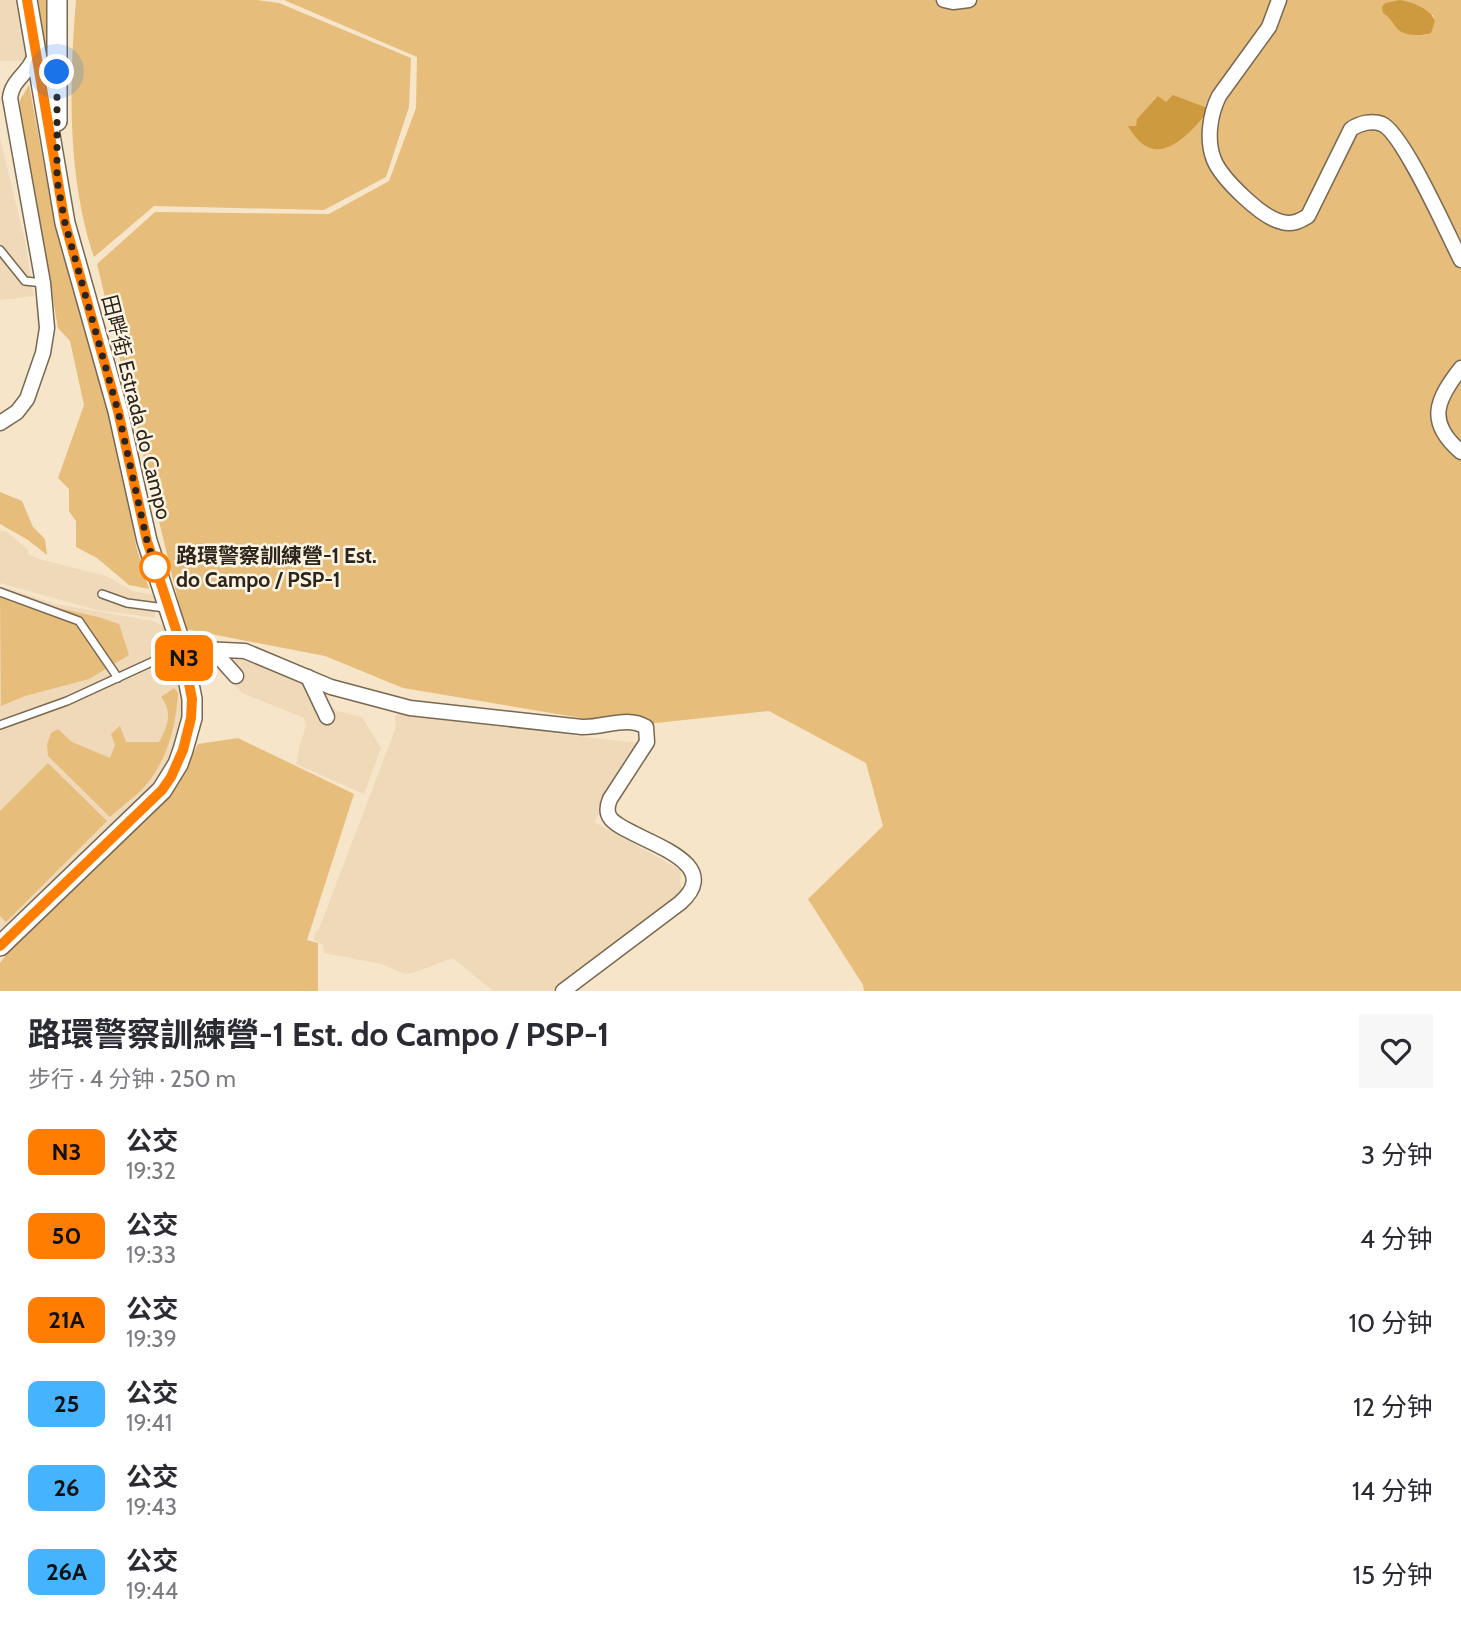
<!DOCTYPE html>
<html lang="zh">
<meta charset="utf-8">
<style>
body{margin:0;font-family:Cabin,"Noto Sans SC",sans-serif;background:#f7f7f7;color:#2b2b33;height:100vh;display:flex;flex-direction:column;font-size:26px;white-space:nowrap}
*{box-sizing:border-box;margin:0}
p{font-size:23px;color:#7c7c81}
.icon{flex:none;width:38px;height:38px;fill:none;stroke:currentColor;stroke-width:2;stroke-linecap:round;stroke-linejoin:round}
.map{position:relative;height:991px;overflow:hidden}
.drawer{display:flex;flex-direction:column;background:#fff;flex:1}
.drawer>*{flex:none}
.badge{padding:0 14px;border-radius:10px;font-size:24px;line-height:46px}
.you{position:absolute;width:35px;height:35px;margin:-18px;border:5px solid #fff;border-radius:50%;background:#1a73e8;box-shadow:0 0 0 10px #1a73e833}
.map>.badge{position:absolute;translate:-50% -50%;box-shadow:0 0 0 4px #fff}
.round{display:grid;place-items:center;flex:none;width:74px;height:74px;border-radius:0px;background:#f7f7f7}
.headline{display:flex;align-items:center;justify-content:space-between;height:119px;padding:0 28px}
h1{font-size:33px;font-weight:700;line-height:52px}
ul{padding:0;list-style:none}
li{display:flex;align-items:center;gap:21px;height:84px;padding:0 28px}
li div{flex:1}
li b{display:block;font-size:26px}
li em{font-style:normal}
li .badge{min-width:77px;font-weight:700;text-align:center}
.map>svg:first-child{display:block}
.built{fill:#efd9b8}
.green{fill:#e7bd7b;fill-rule:evenodd}
.water{fill:#ce9a40}
.lines{fill:none;stroke-linecap:round;stroke-linejoin:round}
.service-casing{stroke:#786851;stroke-width:10}
.minor-casing{stroke:#786851;stroke-width:17}
.secondary-casing{stroke:#786851;stroke-width:22}
.service{stroke:#fff;stroke-width:7}
.minor{stroke:#fff;stroke-width:14}
.secondary{stroke:#fff;stroke-width:19}
.line-casing{stroke:#fff;stroke-width:16}
.line{stroke:#ff7d00;stroke-width:10}
.walk{stroke:#2c251b;stroke-width:7;stroke-dasharray:0 12.6}
.stop-dot{fill:#fff;stroke:#ff7d00;stroke-width:3.5}
.labels{text-anchor:middle;dominant-baseline:central;stroke-width:5;stroke-linejoin:round;paint-order:stroke}
.street-label{font-size:21px;fill:#2c251b;stroke:#fef4e3}
.stop-label{font-size:21px;font-weight:bold;fill:#2c251b;stroke:#fef4e3;text-anchor:start}
</style>
<div class="map">
<svg width="1461" height="991" viewBox="0 0 1461 991">
<rect width="100%" height="100%" fill="#f7e5ca"/>
<g class="built">
<path d="M0 0H16L26 61H0Z"/>
<path d="M0 138 25 241 34 296 0 300Z"/>
<path d="M0 530 7 532 28 550V554L39 559 106 576 133 591 155 595V618L97 610 0 583Z"/>
<path d="M0 586 55 604 153 621 166 628 179 674 184 699 181 727 174 750 161 777 8 927 0 929Z"/>
<path d="M226 660H251L321 688 329 704 337 711 362 717 381 748 364 794 296 764 300 744 306 726 304 718 242 693 216 665Z"/>
<path d="M401 711 408 712 410 716 637 743 639 747 594 822 681 870 680 884 683 889 678 893V898L552 991H493L453 958 413 973 404 974 382 964 324 953 323 945 314 940 315 933 319 929 396 727 395 716Z"/>
</g>
<g class="green">
<path d="M38 0H50L46 78Z"/>
<path d="M76 0H257L279 3 411 58 409 107 386 177 324 210 154 206 94 257C67 178 69 83 76 0Z"/>
<path d="M284 0H1461V991H864L863 985 808 899 883 826 866 763 769 711 628 726 403 688 325 656 185 629 97 264 155 212 329 214 389 181 416 108 417 57ZM1433 15 1435 21 1426 35C1402 32 1405 35 1390 17Z"/>
<path d="M29 85 53 213 89 325 126 483 136 546 149 589 129 585 97 558 76 547V521L69 511V489L58 478 84 405 70 341 58 328 20 110V100Z"/>
<path d="M0 492 22 501 33 527 45 539 47 555 28 540 0 524Z"/>
<path d="M0 595 98 617 119 624 129 655 89 679 25 696 1 706Z"/>
<path d="M174 688 178 693C176 724 169 754 150 780 140 794 123 805 110 817L48 756 47 744 51 733 58 729 72 742 110 758 115 745 111 734 120 726 126 742H159C168 726 173 712 161 697Z"/>
<path d="M238 738 354 794 307 940 318 943V991H0V963L12 947 148 815 179 781 198 744Z"/>
<path d="M48 763 107 821 6 922 0 916V811Z"/>
</g>
<g class="water">
<path d="M1400 0C1412 2 1431 9 1435 21L1431 33C1424 36 1407 36 1400 31 1393 26 1393 19 1383 13L1382 7 1385 3Z"/>
<path d="M1173 95 1210 109C1187 137 1155 174 1128 126H1136L1137 119 1158 96 1166 102Z"/>
</g>
<g class="lines">
<defs>
<g id="service">
<path d="M0 250 25 281 43 283"/>
<path d="M0 592 79 621 118 678"/>
<path d="M102 594 127 603 165 608"/>
<path d="M0 725 67 701 180 649"/>
</g>
<g id="minor">
<path d="M944 0 953 2 969 0"/>
<path d="M1279 0 1269 27 1219 96C1210 114 1206 140 1214 160 1222 179 1262 218 1282 222 1292 225 1300 221 1308 216L1351 129C1360 123 1372 120 1382 124 1403 133 1448 235 1461 260"/>
<path d="M1461 368C1436 400 1426 422 1461 452"/>
<path d="M0 423 17 412 27 399 43 353 47 328 43 283 10 98C12 78 32 72 35 53"/>
<path d="M182 648 245 651 331 687 410 708 582 727C604 728 627 715 646 727L647 742 610 799C607 806 606 813 611 819 629 840 730 859 680 903L563 991"/>
<path d="M206 648 219 657 236 676"/>
<path d="M308 677 327 717"/>
</g>
<g id="secondary">
<path d="M57 121V0"/>
<path d="M0 946 162 790 178 764 183 750 192 718V699L182 648 147 541 118 411 65 223 27 0"/>
</g>
</defs>
<use href="#service" class="service-casing"/>
<use href="#minor" class="minor-casing"/>
<use href="#secondary" class="secondary-casing"/>
<use href="#service" class="service"/>
<use href="#minor" class="minor"/>
<use href="#secondary" class="secondary"/>
</g>
<g class="lines">
<defs>
<path id="line" d="M0 946 162 790 171 777 183 750 191 718 192 699 182 648 147 541 118 411 65 223 27 0"/>
</defs>
<use href="#line" class="line-casing"/>
<use href="#line" class="line"/>
<path class="walk" d="M57 72V180L65 223 118 411 147 541 157 572 155 567"/>
</g>
<circle class="stop-dot" cx="155" cy="567" r="14"/>
<g class="labels">
<g class="street-label">
<text transform="translate(137 407) rotate(76)">田畔街 Estrada do Campo</text>
</g>
<g class="stop-label">
<text x="176" y="555">路環警察訓練營-1 Est.<tspan x="176" dy="24">do Campo / PSP-1</tspan></text>
</g>
</g>
</svg>
<div class="you" style="left:57px;top:72px"></div>
<b class="badge" style="left:184px;top:658px;background:#ff7d00;color:#111">N3</b>
</div>
<section class="drawer">
<div class="headline"><div><h1>路環警察訓練營-1 Est. do Campo / PSP-1</h1><p>步行 · 4 分钟 · 250 m</p></div><a class="round"><svg class="icon" aria-label="heart" viewBox="0 0 24 24"><path d="M12 20l-8-8c-3-5 5-10 8-4 3-6 11-1 8 4z"/></svg></a></div>
<ul>
<li><span class="badge" style="background:#ff7d00;color:#111">N3</span><div><b>公交</b><p>19:32</p></div><em>3 分钟</em></li>
<li><span class="badge" style="background:#ff7d00;color:#111">50</span><div><b>公交</b><p>19:33</p></div><em>4 分钟</em></li>
<li><span class="badge" style="background:#ff7d00;color:#111">21A</span><div><b>公交</b><p>19:39</p></div><em>10 分钟</em></li>
<li><span class="badge" style="background:#46b3ff;color:#111">25</span><div><b>公交</b><p>19:41</p></div><em>12 分钟</em></li>
<li><span class="badge" style="background:#46b3ff;color:#111">26</span><div><b>公交</b><p>19:43</p></div><em>14 分钟</em></li>
<li><span class="badge" style="background:#46b3ff;color:#111">26A</span><div><b>公交</b><p>19:44</p></div><em>15 分钟</em></li>
</ul>
</section>
